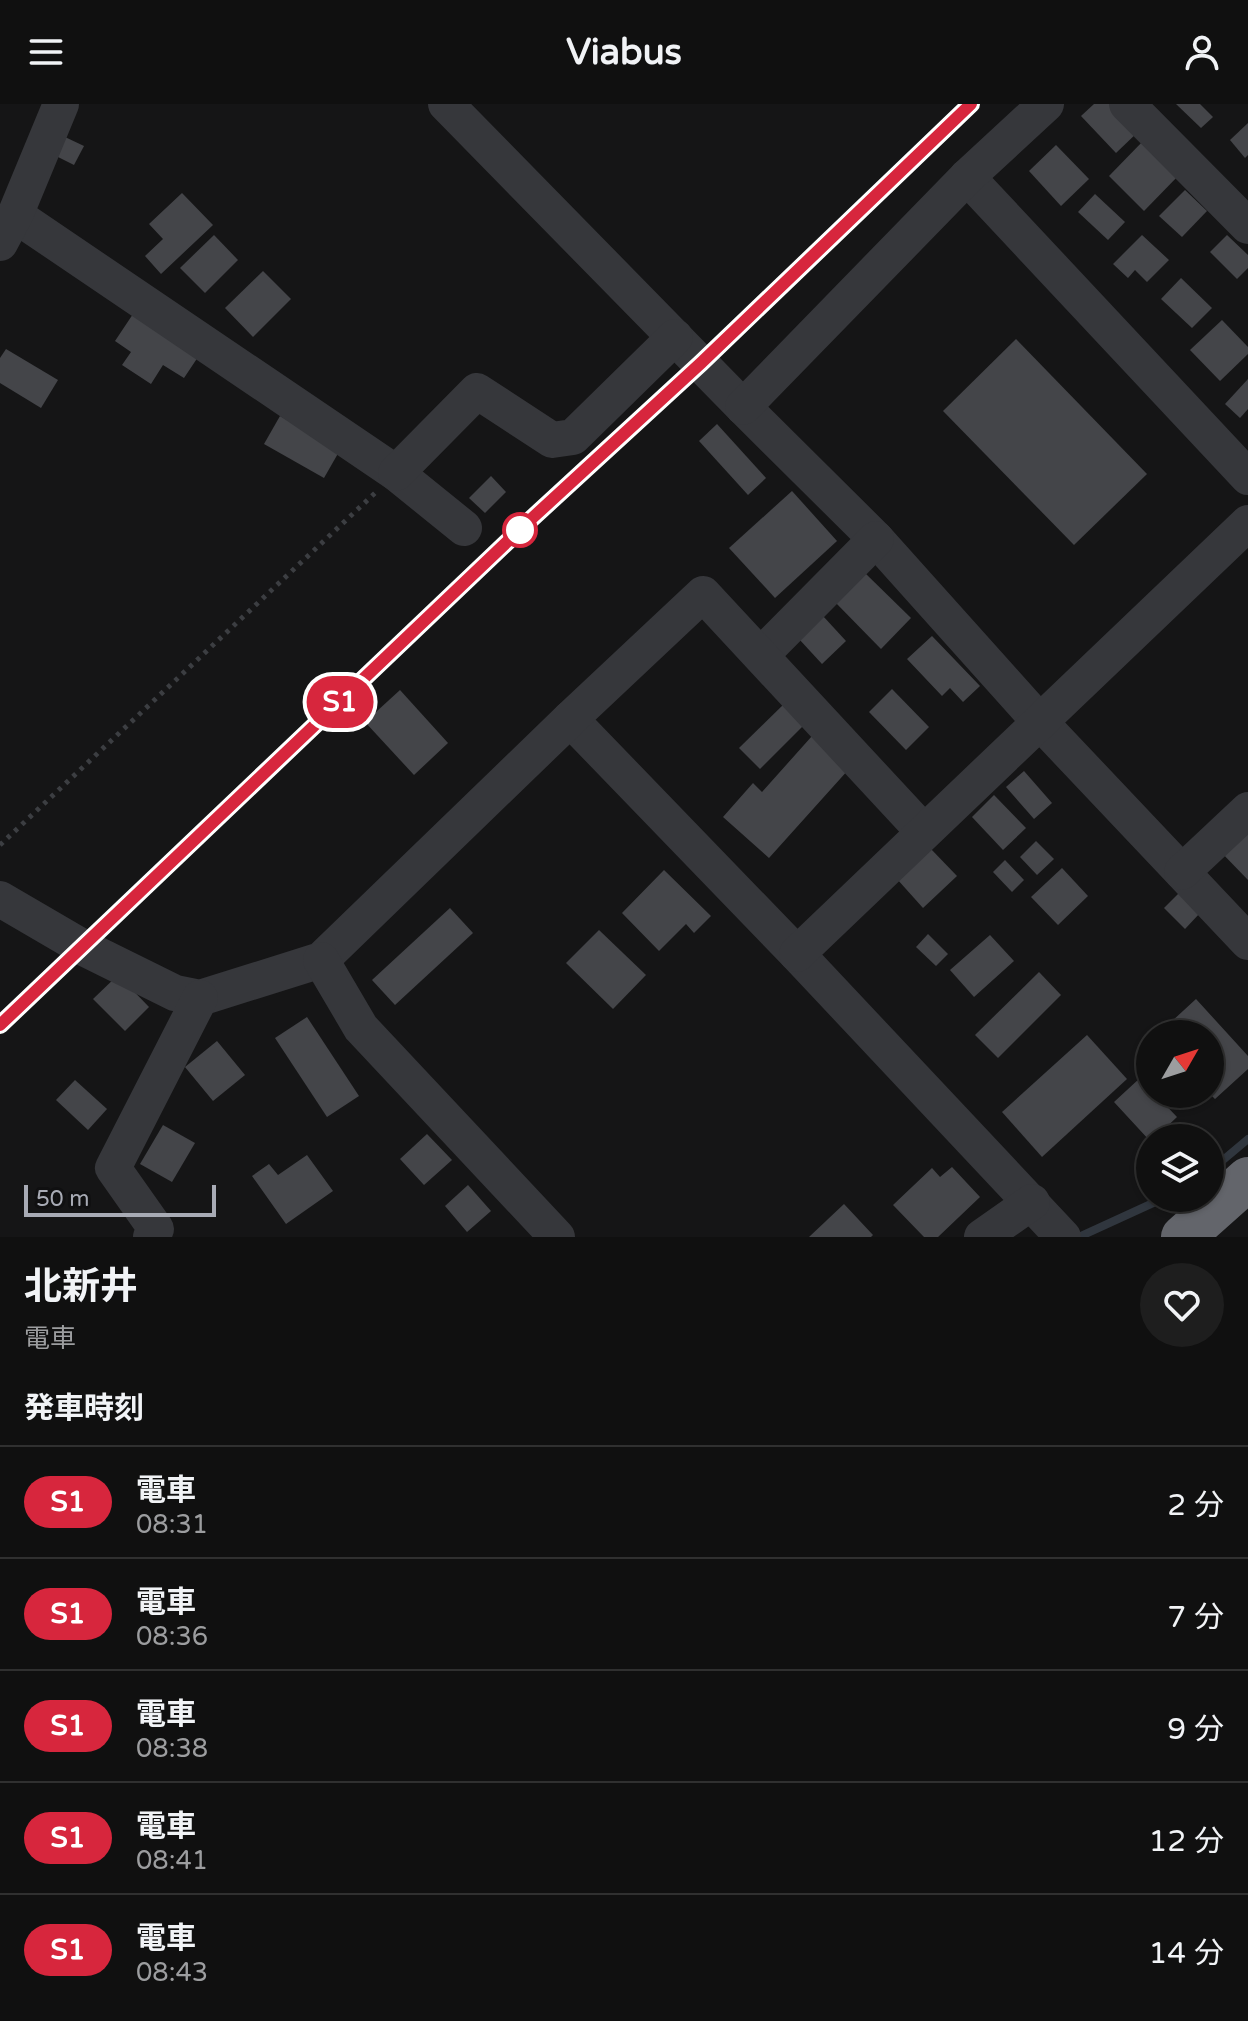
<!DOCTYPE html>
<html lang="ja">
<meta charset="utf-8">
<style>
body{margin:0;font-family:"Varela Round","Noto Sans JP",sans-serif;background:#1e1e1e;color:#f1f3f6;height:100vh;display:flex;flex-direction:column;font-size:30px;white-space:nowrap}
*{box-sizing:border-box;margin:0}
p{font-size:26px;color:#9c9d9f}
.icon{flex:none;width:44px;height:44px;fill:none;stroke:currentColor;stroke-width:2;stroke-linecap:round;stroke-linejoin:round}
.map{position:relative;height:1133px;overflow:hidden}
.details{display:flex;flex-direction:column;background:#101010;flex:1}
.details>*{flex:none}
.badge{padding:0 16px;border-radius:26px;font-size:28px;line-height:52px}
.needle{width:52px;rotate:51deg}
.tools{position:absolute;left:1136px;top:916px;display:grid;gap:16px}
.tools a{display:grid;place-items:center;width:88px;height:88px;border-radius:50%;background:#101010;box-shadow:0 2px 6px #0004,0 0 0 2px #303030;font-size:40px}
.scale{position:absolute;left:24px;bottom:20px;width:192px;box-sizing:border-box;padding-left:8px;border:4px solid #a8abb5;border-top:0;font-size:22px;line-height:28px;white-space:nowrap;color:#a8abb5;-webkit-text-stroke:6px #101011;paint-order:stroke}
.map>.badge{position:absolute;translate:-50% -50%;box-shadow:0 0 0 4px #fff}
h2{padding:0 24px;font-size:30px;line-height:72px}
.round{display:grid;place-items:center;flex:none;width:84px;height:84px;border-radius:42px;background:#1e1e1e}
.head{display:flex;align-items:center;justify-content:space-between;height:136px;padding:0 24px}
h1{font-size:38px;font-weight:700;line-height:60px}
ul{padding:0;list-style:none}
li{display:flex;align-items:center;gap:24px;height:112px;padding:0 24px;border-top:2px solid #303030}
li div{flex:1}
li b{display:block;font-size:30px}
li em{font-style:normal}
li .badge{min-width:88px;font-weight:700;text-align:center}
header{display:flex;justify-content:space-between;align-items:center;height:104px;padding:0 24px;background:#101010;font-size:36px;font-weight:700}
.map>svg:first-child{display:block}
.lines{fill:none;stroke-linecap:round;stroke-linejoin:round}
.stream{stroke:#30363e;stroke-width:8}
.building{fill:#444549}
.path{stroke:#3c3e42;stroke-width:5;stroke-dasharray:4 6;stroke-linecap:butt}
.minor{stroke:#36373b;stroke-width:36}
.highway{stroke:#63656b;stroke-width:44}
.rail{stroke:#505156;stroke-width:6;stroke-dasharray:10 8;stroke-linecap:butt}
.line-casing{stroke:#fff;stroke-width:18}
.line{stroke:#d7263d;stroke-width:12}
.stop-dot{fill:#fff;stroke:#d7263d;stroke-width:4}
</style>
<header><svg class="icon" aria-label="menu" viewBox="0 0 24 24"><path d="M4 6h16M4 12h16M4 18h16"/></svg>Viabus<svg class="icon" aria-label="person" viewBox="0 0 24 24"><circle cx="12" cy="8" r="4"/><path d="M4 21q1-7 8-7t8 7"/></svg></header>
<div class="map">
<svg width="1248" height="1133" viewBox="0 0 1248 1133">
<rect width="100%" height="100%" fill="#151516"/>
<g class="lines">
<g class="stream">
<path d="M1210 1067 1248 1035"/>
<path d="M1079 1133 1164 1094"/>
</g>
</g>
<g class="building">
<path d="M1094 0H1114L1140 26 1116 49 1081 12Z"/>
<path d="M1176 0H1200L1213 13 1201 24Z"/>
<path d="M1248 19V51L1245 54 1230 36Z"/>
<path d="M65 33 84 42 74 61 56 52Z"/>
<path d="M1145 35 1180 70 1144 107 1109 72Z"/>
<path d="M1056 41 1089 75 1061 102 1029 67Z"/>
<path d="M1185 86 1207 107 1182 133 1159 112Z"/>
<path d="M182 89 213 121 161 170 145 152 163 135 149 120Z"/>
<path d="M1095 90 1125 118 1108 136 1078 108Z"/>
<path d="M214 131 238 156 205 189 180 164Z"/>
<path d="M1142 131 1169 156 1147 178 1135 166 1128 174 1113 160Z"/>
<path d="M1227 131 1248 151V164L1237 175 1210 148Z"/>
<path d="M263 167 291 195 253 233 225 204Z"/>
<path d="M1181 174 1212 204 1192 224 1161 195Z"/>
<path d="M133 210 198 253 184 274 163 261 151 280 122 261 131 248 115 237Z"/>
<path d="M1222 216 1248 243V250L1220 277 1190 246Z"/>
<path d="M1016 235 1147 370 1074 441 943 307Z"/>
<path d="M6 245 58 276 41 304 0 279V254Z"/>
<path d="M1248 275V305L1240 314 1225 300Z"/>
<path d="M280 312 340 346 324 374 264 340Z"/>
<path d="M717 320 766 374 748 391 699 337Z"/>
<path d="M491 372 506 388 485 409 469 394Z"/>
<path d="M792 387 837 437 775 494 729 444Z"/>
<path d="M865 469 911 514 881 545 835 498Z"/>
<path d="M823 512 846 537 822 560 799 535Z"/>
<path d="M932 532 980 582 963 598 950 584 942 592 907 555Z"/>
<path d="M892 585 929 623 906 646 869 608Z"/>
<path d="M400 586 448 639 414 671 365 618Z"/>
<path d="M786 598 806 619 760 665 739 644Z"/>
<path d="M812 632 849 665 769 754 723 713 753 679 762 688Z"/>
<path d="M1024 667 1052 699 1034 715 1006 683Z"/>
<path d="M994 691 1026 724 1003 746 972 713Z"/>
<path d="M1248 714V776L1217 744Z"/>
<path d="M1036 737 1054 755 1037 771 1020 753Z"/>
<path d="M930 744 957 772 923 804 897 775Z"/>
<path d="M1005 756 1024 776 1012 788 993 768Z"/>
<path d="M1062 764 1088 792 1058 821 1031 793Z"/>
<path d="M664 766 711 812 694 829 686 820 659 847 622 809Z"/>
<path d="M1179 789 1200 809 1185 825 1164 804Z"/>
<path d="M450 804 473 829 395 901 372 876Z"/>
<path d="M599 826 646 871 613 905 566 859Z"/>
<path d="M928 830 948 850 936 862 916 843Z"/>
<path d="M990 831 1014 857 974 893 950 866Z"/>
<path d="M1039 868 1061 891 998 954 975 931Z"/>
<path d="M118 871 149 903 125 927 93 895Z"/>
<path d="M1196 895 1248 952V965L1215 995 1210 990V930H1158Z"/>
<path d="M307 913 359 992 327 1013 275 934Z"/>
<path d="M1087 931 1127 975 1042 1053 1002 1008Z"/>
<path d="M217 937 245 971 213 997 185 963Z"/>
<path d="M1140 974 1150 985V990H1155L1177 1013 1155 1034H1150V1037L1114 998Z"/>
<path d="M75 976 107 1005 88 1026 56 996Z"/>
<path d="M163 1021 195 1039 172 1078 140 1060Z"/>
<path d="M427 1030 452 1056 424 1081 400 1055Z"/>
<path d="M307 1051 333 1087 286 1120 252 1072 269 1060 278 1071Z"/>
<path d="M952 1063 980 1093 938 1133H924L893 1101 932 1064 940 1073Z"/>
<path d="M468 1081 491 1107 467 1128 445 1102Z"/>
<path d="M844 1100 873 1131 871 1133H809Z"/>
</g>
<g class="lines">
<path class="path" d="M0 741 375 389"/>
<g class="minor">
<path d="M446 0 743 303 876 435 1040 618 1248 838"/>
<path d="M1127 0 1248 122"/>
<path d="M967 73 1248 373"/>
<path d="M15 111 396 369 464 424"/>
<path d="M0 139 15 111 61 0"/>
<path d="M743 303 967 73 1046 0"/>
<path d="M396 369 477 287 552 336 573 333 675 233"/>
<path d="M761 551 876 435"/>
<path d="M570 615 797 850 1063 1133"/>
<path d="M1182 768 1248 706"/>
<path d="M0 795 84 844 175 889 200 894 321 856 570 615 703 490 924 728"/>
<path d="M797 850 1248 419"/>
<path d="M321 856 361 924 557 1133"/>
<path d="M151 1133 156 1125 113 1064 200 894"/>
<path d="M982 1133 1032 1098"/>
</g>
<path class="highway" d="M1183 1133 1248 1075"/>
<path class="rail" d="M0 921 528 418 701 259 971 0"/>
</g>
<g class="lines">
<defs>
<path id="line" d="M0 921 528 418 701 259 971 0"/>
</defs>
<use href="#line" class="line-casing"/>
<use href="#line" class="line"/>
</g>
<circle class="stop-dot" cx="520" cy="426" r="16"/>
</svg>
<div class="tools">
<a><svg class="needle" viewBox="-14 -14 28 28"><path d="M0-13l5 13h-10z" fill="#e53935"/><path d="M0 13l5-13h-10z" fill="#9c9d9f"/></svg></a>
<a><svg class="icon" aria-label="layers" viewBox="0 0 24 24"><path d="M12 4l9 5-9 5-9-5zM3 14l9 5 9-5"/></svg></a>
</div>
<div class="scale">50 m</div>
<b class="badge" style="left:340px;top:598px;background:#d7263d;color:#fff">S1</b>
</div>
<section class="details">
<div class="head"><div><h1>北新井</h1><p>電車</p></div><a class="round"><svg class="icon" aria-label="heart" viewBox="0 0 24 24"><path d="M12 20l-8-8c-3-5 5-10 8-4 3-6 11-1 8 4z"/></svg></a></div>
<h2>発車時刻</h2>
<ul>
<li><span class="badge" style="background:#d7263d;color:#fff">S1</span><div><b>電車</b><p>08:31</p></div><em>2 分</em></li>
<li><span class="badge" style="background:#d7263d;color:#fff">S1</span><div><b>電車</b><p>08:36</p></div><em>7 分</em></li>
<li><span class="badge" style="background:#d7263d;color:#fff">S1</span><div><b>電車</b><p>08:38</p></div><em>9 分</em></li>
<li><span class="badge" style="background:#d7263d;color:#fff">S1</span><div><b>電車</b><p>08:41</p></div><em>12 分</em></li>
<li><span class="badge" style="background:#d7263d;color:#fff">S1</span><div><b>電車</b><p>08:43</p></div><em>14 分</em></li>
</ul>
</section>
